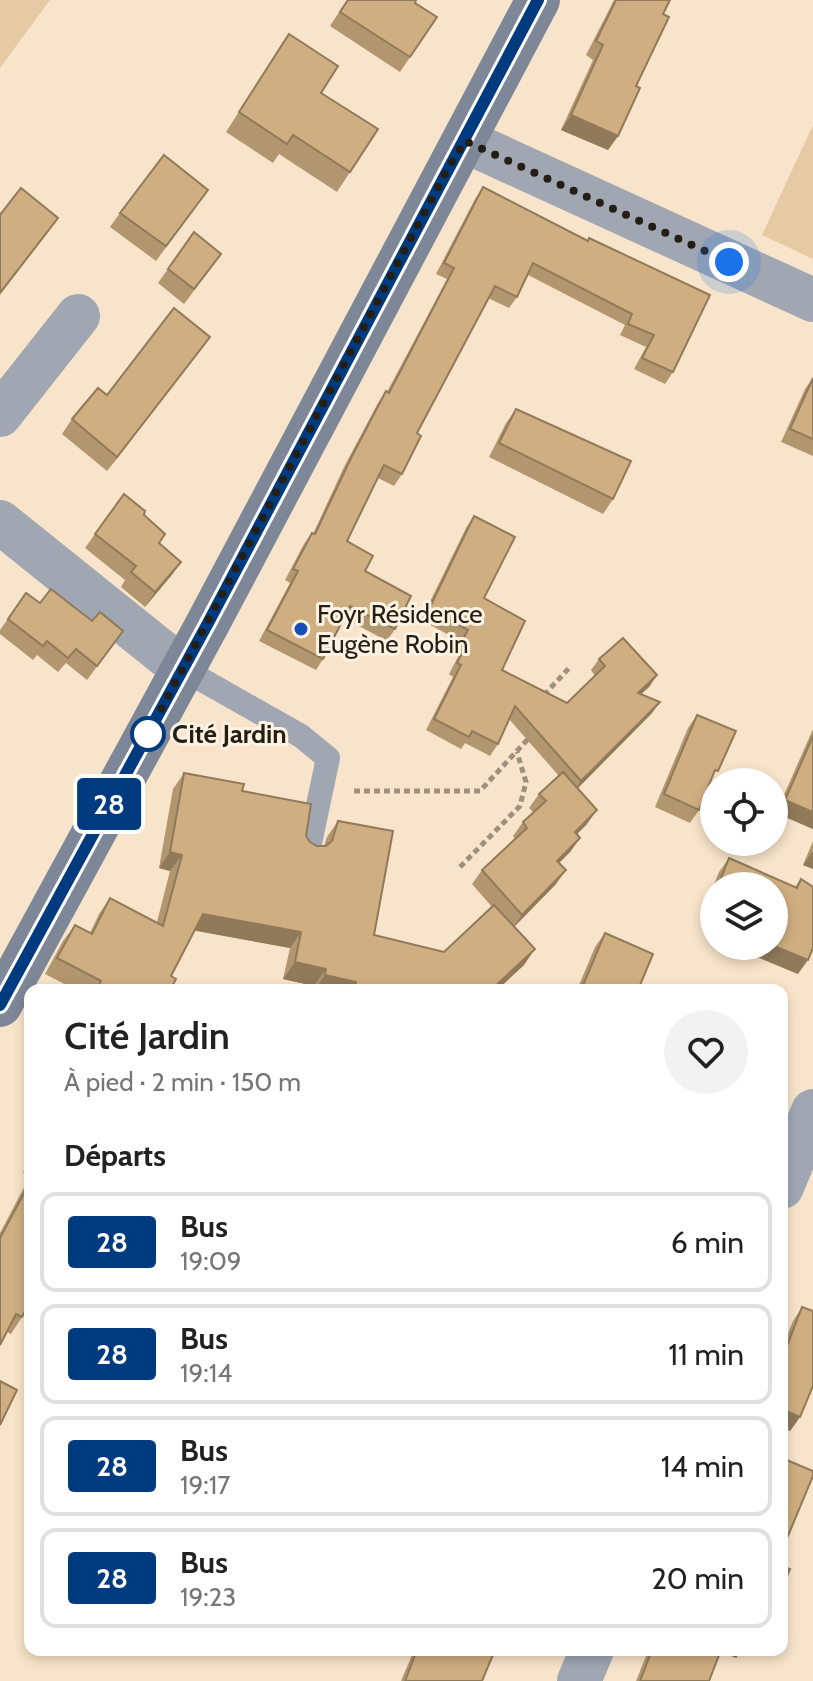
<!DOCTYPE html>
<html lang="fr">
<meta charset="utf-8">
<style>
body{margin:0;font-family:Cabin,sans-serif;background:#f2f2f2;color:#222;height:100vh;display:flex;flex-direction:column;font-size:30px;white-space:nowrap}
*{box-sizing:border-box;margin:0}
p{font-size:26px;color:#767676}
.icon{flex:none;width:44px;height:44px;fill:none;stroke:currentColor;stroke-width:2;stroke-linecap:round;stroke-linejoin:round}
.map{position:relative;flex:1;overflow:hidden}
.drawer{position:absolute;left:24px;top:984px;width:764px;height:672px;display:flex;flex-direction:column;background:#fff;border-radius:16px;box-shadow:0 4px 12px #0003}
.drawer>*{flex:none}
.badge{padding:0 16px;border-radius:6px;font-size:28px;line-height:52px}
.fabs{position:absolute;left:700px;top:768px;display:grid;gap:16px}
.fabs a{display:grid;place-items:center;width:88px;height:88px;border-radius:50%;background:#fff;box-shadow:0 4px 12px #0003;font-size:40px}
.you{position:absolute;width:40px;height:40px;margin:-20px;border:6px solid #fff;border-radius:50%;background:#1a73e8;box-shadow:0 0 0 12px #1a73e833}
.map>.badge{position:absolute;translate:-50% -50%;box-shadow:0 0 0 4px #fff}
h2{padding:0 40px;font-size:30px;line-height:72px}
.round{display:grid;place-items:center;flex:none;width:84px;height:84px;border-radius:42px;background:#f2f2f2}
.summary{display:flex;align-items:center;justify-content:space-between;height:136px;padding:0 40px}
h1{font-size:38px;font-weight:600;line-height:60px}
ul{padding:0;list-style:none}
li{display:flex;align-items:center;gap:24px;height:100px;margin:0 16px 12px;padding:0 24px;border:4px solid #e0e0e0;border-radius:16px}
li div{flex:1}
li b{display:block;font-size:30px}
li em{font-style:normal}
li .badge{min-width:88px;font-weight:700;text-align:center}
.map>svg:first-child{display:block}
.green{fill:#e6caa3}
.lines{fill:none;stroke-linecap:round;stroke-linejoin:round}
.path{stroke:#9f907d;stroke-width:5;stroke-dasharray:6 4;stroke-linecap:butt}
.lane{stroke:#a0a7b2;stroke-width:24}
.street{stroke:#a0a7b2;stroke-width:44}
.secondary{stroke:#7e8798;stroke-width:44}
.wall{fill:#b2966f}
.shaded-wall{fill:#917a5a}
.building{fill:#cfae81;stroke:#917a5a;stroke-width:2}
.line-casing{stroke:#fff;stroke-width:18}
.line{stroke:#003b80;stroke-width:12}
.walk{stroke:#251e15;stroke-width:8;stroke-dasharray:0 14.4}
.poi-dot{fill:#154db9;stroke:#fef3e3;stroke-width:3}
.stop-dot{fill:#fff;stroke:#003b80;stroke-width:4}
.labels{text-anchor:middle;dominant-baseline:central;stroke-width:6;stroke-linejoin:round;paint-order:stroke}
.poi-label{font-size:26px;fill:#251e15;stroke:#fef3e3;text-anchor:start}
.stop-label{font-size:26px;font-weight:bold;fill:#251e15;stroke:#fef3e3;text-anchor:start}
</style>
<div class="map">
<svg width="813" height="1681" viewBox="0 0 813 1681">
<rect width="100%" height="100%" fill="#f8e4ca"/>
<g class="green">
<path d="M0 0H50L0 68Z"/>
<path d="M813 125V259L762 235Z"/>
</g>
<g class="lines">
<g class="path">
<path d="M544 695 571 666"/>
<path d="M354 791H480L528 739 527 734"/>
<path d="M460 867 520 806 526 782 517 752"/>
</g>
<path class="lane" d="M183 669 301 736 328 758 309 848"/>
<g class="street">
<path d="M465 141 813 300"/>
<path d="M0 415 78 316"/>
<path d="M0 522 183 669"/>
<path d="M782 1187 813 1111"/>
<path d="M579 1681 592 1650"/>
</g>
<path class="secondary" d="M0 1005 208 623 538 0"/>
</g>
<g class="wall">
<path d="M347 0 415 3 437 17 400 72 330 26Z"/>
<path d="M614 0H670L663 14 618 136 608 150 561 130 593 60 586 55Z"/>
<path d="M289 34 321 93 350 172 337 192 279 154 273 163 226 132Z"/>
<path d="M483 187 587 241 710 295 673 372 665 384 634 369 646 347 620 335 625 325 528 275 517 297 509 308 488 298 417 433 402 474 394 486 378 478 347 541 365 571 395 629 387 641 344 618 323 659 316 670 259 641 290 583 285 580 304 544 312 533 313 534 344 467 378 403 386 391 387 392 447 279 436 274 475 199Z"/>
<path d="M208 190 156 261 110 227 120 213Z"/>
<path d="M194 232 211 268 184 304 158 283Z"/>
<path d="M200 351 107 471 62 434 72 419 107 395Z"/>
<path d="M813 378V456L781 442 805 389Z"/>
<path d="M516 409 613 499 603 514 489 457 506 423Z"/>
<path d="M144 515 159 543 181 562 145 607 121 587 125 580 85 548 95 534Z"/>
<path d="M474 516 484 598 502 670 567 703 595 676 591 670 599 659 657 675 649 687 641 694 652 713 578 788 587 824 577 834 580 838 570 852 559 863 556 884 514 927 524 965 497 990H313L314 986 283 979 290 948 194 930 171 976 170 990H76L45 974 63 941 75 925 90 933 99 914 110 898 157 922 170 871 159 868 173 789 184 773 242 791 306 836 310 842 317 846H324L327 837 338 821 374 935 444 952 492 907 472 884 482 870 515 839 513 836 523 822 533 812 529 808 539 794 559 776 509 719 498 744 490 756 465 743 461 749 426 730 453 677 449 674 460 653 455 650 460 641 421 620 466 528Z"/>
<path d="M26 593 40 603 123 631 87 680 66 663 58 672 37 655 33 660 0 634V630Z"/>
<path d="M697 715 699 810 690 823 655 807 688 728Z"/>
<path d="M813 729V829L776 813Z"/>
<path d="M813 841V869L803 865Z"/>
<path d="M729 858 795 887 801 879 798 974 750 954 754 946H774V886H714V907L706 904 719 872Z"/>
<path d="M605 933 638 990H577L595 947Z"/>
<path d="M30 1158V1302L22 1317 11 1334 7 1332 0 1345V1233L30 1176 23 1172Z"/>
<path d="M802 1307 800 1417 790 1431 782 1427V1348L793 1321Z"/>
<path d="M414 1650H495L482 1681H401Z"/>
<path d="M649 1650H742L736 1658 721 1651 709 1681H636L646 1656Z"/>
</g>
<g class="shaded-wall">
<path d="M571 115 618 136 608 150 561 130Z"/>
<path d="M58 218 48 232 0 294V293Z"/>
<path d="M210 337 200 351 107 471 117 457Z"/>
<path d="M181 562 171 576 145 607 155 592Z"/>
<path d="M657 675 649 687 630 704 638 693Z"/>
<path d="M660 702 652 713 573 793 581 781Z"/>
<path d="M785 800 813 812V829L776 813Z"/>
<path d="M597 810 587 824 565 846 575 832Z"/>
<path d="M580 838 570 852 547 875 557 861Z"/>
<path d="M170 852 182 855 170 871 159 868Z"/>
<path d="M812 852 813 853V869L803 865Z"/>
<path d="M566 870 556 884 512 929 522 915Z"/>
<path d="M203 914 301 932 290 948 191 930Z"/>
<path d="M756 946H774L808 960 798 974 750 954Z"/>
<path d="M535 949 524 965 497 990H491Z"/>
<path d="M295 962 326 969 314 986 283 979Z"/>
<path d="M325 975 356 982 350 990H314Z"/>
<path d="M782 1409 800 1417 790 1431 782 1427Z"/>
<path d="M718 1650H742L736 1658Z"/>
</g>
<g class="building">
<path d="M348 0H416L415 3 437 17 410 57 340 12Z"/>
<path d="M616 0H670L663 14 669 17 636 86 640 88 618 136 571 115 603 45 596 41Z"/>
<path d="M289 34 338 66 321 93 378 129 350 172 293 135 287 144 239 112Z"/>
<path d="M164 155 208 190 166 246 120 213Z"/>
<path d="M483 187 588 241 589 238 710 295 673 372 642 358 654 335 628 324 632 314 533 263 517 297 495 286 417 433 421 436 402 474 384 465 347 541 373 556 365 571 411 596 395 629 350 606 323 659 267 630 298 571 293 569 312 533 315 534 352 456 386 391 389 393 454 268 444 263Z"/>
<path d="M21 188 58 218 0 293V215Z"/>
<path d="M194 232 221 254 194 289 168 269Z"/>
<path d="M174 308 210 337 117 457 72 419 98 388 107 395Z"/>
<path d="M813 378V439L790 429Z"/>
<path d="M516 409 631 461 613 499 499 443Z"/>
<path d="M124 494 145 511 144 515 165 534 159 543 181 562 155 592 131 572 136 566 95 534Z"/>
<path d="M474 516 515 537 484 598 525 621 502 670 567 703 605 666 599 659 623 638 657 675 638 693 660 702 581 781 515 706 498 744 472 731 469 737 434 719 461 665 457 663 468 642 463 639 468 630 429 609Z"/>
<path d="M51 589 92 621 100 612 123 631 97 666 76 649 68 658 47 641 43 646 8 619 26 593 40 603Z"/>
<path d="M697 715 736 731 718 771 715 770 699 810 664 794Z"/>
<path d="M813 736V812L785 800Z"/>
<path d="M563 772 597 810 575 832 580 838 557 861 566 870 522 915 482 870 527 828 523 822 546 801 539 794Z"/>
<path d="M184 773 244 784 242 791 311 804 306 836 310 842 317 846H326L332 841 338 821 393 831 374 935 444 952 494 905 535 949 491 990H354L356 982 325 975 326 969 295 962 301 932 203 914 171 976 176 979 170 990H96L101 981 57 958 75 925 92 934 110 898 163 926 182 855 170 852Z"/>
<path d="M729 858 797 888 801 879 813 887V948L808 960 774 946V886H718Z"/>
<path d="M605 933 653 954 638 990H581Z"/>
<path d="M30 1182V1302L22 1317 16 1314 0 1345V1238Z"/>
<path d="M802 1307 813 1311V1386L800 1417 782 1409V1359Z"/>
<path d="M0 1381 17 1390 0 1425Z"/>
<path d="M782 1458 813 1471V1476L782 1550Z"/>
<path d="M782 1566 790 1569 782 1588Z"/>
<path d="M417 1650H495L482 1681H405Z"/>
<path d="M652 1650H721L709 1681H640Z"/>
</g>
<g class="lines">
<defs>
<path id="line" d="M0 1005 208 623 538 0"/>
</defs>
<use href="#line" class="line-casing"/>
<use href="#line" class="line"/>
<path class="walk" d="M148 734 446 172 465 141 729 262"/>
</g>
<circle class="poi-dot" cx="301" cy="629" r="8"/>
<circle class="stop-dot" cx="148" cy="734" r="16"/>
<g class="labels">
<g class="poi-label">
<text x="317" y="614">Foyr Résidence<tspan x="317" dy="30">Eugène Robin</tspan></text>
</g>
<g class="stop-label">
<text x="172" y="734">Cité Jardin</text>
</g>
</g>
</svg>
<div class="fabs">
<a><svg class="icon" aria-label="locate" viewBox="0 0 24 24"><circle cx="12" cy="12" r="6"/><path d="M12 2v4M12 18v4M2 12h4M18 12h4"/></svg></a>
<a><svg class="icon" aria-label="layers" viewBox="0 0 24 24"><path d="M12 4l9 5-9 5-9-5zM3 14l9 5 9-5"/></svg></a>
</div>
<div class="you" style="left:729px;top:262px"></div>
<b class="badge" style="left:109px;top:804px;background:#003b80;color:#fff">28</b>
<section class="drawer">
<div class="summary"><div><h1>Cité Jardin</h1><p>À pied · 2 min · 150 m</p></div><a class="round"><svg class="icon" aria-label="heart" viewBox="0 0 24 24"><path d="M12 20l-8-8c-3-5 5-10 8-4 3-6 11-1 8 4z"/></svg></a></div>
<h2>Départs</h2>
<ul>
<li><span class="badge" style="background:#003b80;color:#fff">28</span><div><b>Bus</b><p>19:09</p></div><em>6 min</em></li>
<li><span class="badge" style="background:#003b80;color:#fff">28</span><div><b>Bus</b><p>19:14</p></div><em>11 min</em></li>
<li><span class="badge" style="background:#003b80;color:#fff">28</span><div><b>Bus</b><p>19:17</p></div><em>14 min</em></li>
<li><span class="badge" style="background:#003b80;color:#fff">28</span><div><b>Bus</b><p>19:23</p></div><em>20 min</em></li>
</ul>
</section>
</div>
